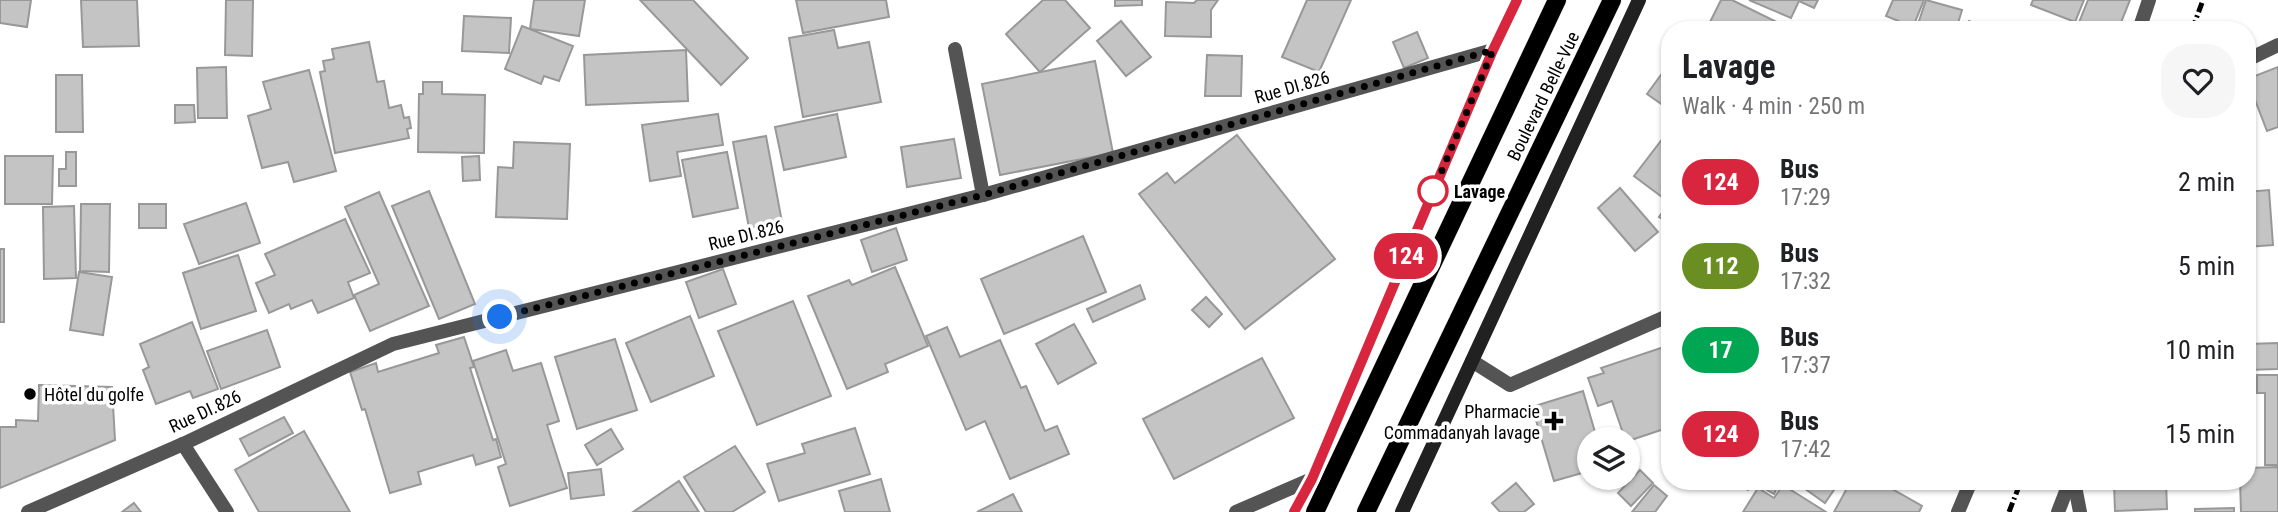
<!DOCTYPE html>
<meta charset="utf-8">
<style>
body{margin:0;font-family:"Roboto Condensed",sans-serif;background:#f6f6f6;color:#202124;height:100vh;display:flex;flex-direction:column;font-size:26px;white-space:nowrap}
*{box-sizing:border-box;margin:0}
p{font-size:23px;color:#757577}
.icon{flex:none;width:38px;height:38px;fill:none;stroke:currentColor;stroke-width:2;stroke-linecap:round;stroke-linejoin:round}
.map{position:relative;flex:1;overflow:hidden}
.sheet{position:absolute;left:1661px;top:21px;width:595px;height:469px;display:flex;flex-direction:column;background:#fff;border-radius:28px;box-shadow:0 2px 5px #0004}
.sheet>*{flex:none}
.badge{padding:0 14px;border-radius:23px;font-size:24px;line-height:46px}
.controls{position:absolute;left:1577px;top:427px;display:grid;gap:14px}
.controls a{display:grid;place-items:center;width:63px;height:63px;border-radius:50%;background:#fff;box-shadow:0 2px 5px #0004;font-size:35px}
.you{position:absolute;width:35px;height:35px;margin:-18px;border:5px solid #fff;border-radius:50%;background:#1a73e8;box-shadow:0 0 0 10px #1a73e833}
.map>.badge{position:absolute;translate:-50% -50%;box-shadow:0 0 0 4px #fff}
.round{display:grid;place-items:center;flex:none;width:74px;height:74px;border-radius:28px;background:#f6f6f6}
.overview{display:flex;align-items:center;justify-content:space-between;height:119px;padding:0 21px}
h1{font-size:33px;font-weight:700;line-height:52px}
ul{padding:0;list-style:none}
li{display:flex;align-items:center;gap:21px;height:84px;padding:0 21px}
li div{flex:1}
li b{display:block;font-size:26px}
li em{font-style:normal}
li .badge{min-width:77px;font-weight:700;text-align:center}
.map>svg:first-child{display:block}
.building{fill:#c4c4c4;stroke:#989898;stroke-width:2}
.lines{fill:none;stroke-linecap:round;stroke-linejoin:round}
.primary-casing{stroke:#dbdbdb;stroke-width:19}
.lane{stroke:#545454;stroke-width:14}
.street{stroke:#545454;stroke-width:14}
.secondary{stroke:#212121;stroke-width:14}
.primary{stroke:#000;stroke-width:18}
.rail{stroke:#000;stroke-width:5;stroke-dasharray:10 3.5 2 3.5;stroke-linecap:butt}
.line-casing{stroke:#fff;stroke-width:16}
.line{stroke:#d7263d;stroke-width:10}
.walk{stroke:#000;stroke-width:7;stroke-dasharray:0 12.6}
.stop-dot{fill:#fff;stroke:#d7263d;stroke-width:3.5}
.poi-dot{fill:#000;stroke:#fff;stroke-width:2.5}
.labels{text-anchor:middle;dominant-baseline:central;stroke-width:7;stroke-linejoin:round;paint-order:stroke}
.street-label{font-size:18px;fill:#000;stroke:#fff}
.stop-label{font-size:18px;font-weight:bold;fill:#000;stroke:#fff;text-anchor:start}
.poi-label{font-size:18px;fill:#000;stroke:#fff;text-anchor:start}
</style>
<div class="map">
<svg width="2278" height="512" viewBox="0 0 2278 512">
<rect width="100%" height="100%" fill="#fff"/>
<g class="building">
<path d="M0 0H31L27 27 0 23Z"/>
<path d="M81 0H137L139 46 83 47Z"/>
<path d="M226 0H253L252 56 225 55Z"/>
<path d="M534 0H585L579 36 530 29Z"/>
<path d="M640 0H693L748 58 721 85Z"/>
<path d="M796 0H886L889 17 803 33Z"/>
<path d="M1043 0H1065L1090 28 1040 72 1006 34Z"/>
<path d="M1115 0H1142V5L1115 6Z"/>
<path d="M1197 0H1218L1211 10V37L1165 36 1166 2 1194 3Z"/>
<path d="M1307 0H1351L1319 72 1282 57Z"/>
<path d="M1721 0H1732L1789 28 1788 30H1706Z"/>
<path d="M1749 0H1818L1814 8 1799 1 1791 18Z"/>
<path d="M1893 0H1924L1913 27 1886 16Z"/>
<path d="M1926 0 1962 10 1956 30H1916Z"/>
<path d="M2033 0H2084L2075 22 2031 5Z"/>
<path d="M2088 0H2130L2118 30H2076Z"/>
<path d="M464 16 511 18 509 53 462 51Z"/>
<path d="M1121 21 1151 57 1126 76 1097 41Z"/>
<path d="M1969 21 1986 30H1964Z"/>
<path d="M1886 23 1908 30H1884Z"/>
<path d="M522 26 573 46 559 81 544 76 541 84 505 69Z"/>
<path d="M834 30 838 48 869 42 881 102 803 117 789 38Z"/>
<path d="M1417 32 1428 58 1404 68 1393 42Z"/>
<path d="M369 42 377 82 384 81 389 108 401 105 404 118 409 117 411 128 407 129 409 138 335 153 320 72 325 71 323 61 334 59 332 49Z"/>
<path d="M686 50 688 101 586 105 584 55Z"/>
<path d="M1207 55 1242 56 1241 96H1205Z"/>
<path d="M1095 61 1113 153 1000 175 982 84Z"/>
<path d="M1669 64H1670V110L1647 94Z"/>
<path d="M226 67 227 118H198L197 68Z"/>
<path d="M2278 67V127L2267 131 2247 79Z"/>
<path d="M309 70 336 171 294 182 288 162 262 168 248 116 271 109 263 82Z"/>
<path d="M56 75H82L83 132H56Z"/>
<path d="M423 82H442V94L485 95 484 153 418 152 419 94H423Z"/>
<path d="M175 105H194L195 122 175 123Z"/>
<path d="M718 114 723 145 677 152 681 176 650 181 642 125Z"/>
<path d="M837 114 846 157 784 170 775 127Z"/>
<path d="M1670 129V203L1634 176Z"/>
<path d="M1237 135 1335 259 1245 329 1139 194 1167 173 1175 183Z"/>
<path d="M766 136 782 222 749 228 733 142Z"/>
<path d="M954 139 961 178 907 187 901 147Z"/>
<path d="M514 142 570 144 567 219 496 217 498 167 513 168Z"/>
<path d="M66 152H76V186H59V169H66Z"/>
<path d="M727 152 738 208 693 217 682 160Z"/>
<path d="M5 156H53L52 204H5Z"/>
<path d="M479 156 480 180 463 181 462 157Z"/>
<path d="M1620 188 1658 232 1635 251 1598 208Z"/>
<path d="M2269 190 2273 245 2247 247V192Z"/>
<path d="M429 191 475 304 439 319 392 206Z"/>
<path d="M379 192 429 306 370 331 354 295 379 284 345 207Z"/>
<path d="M246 203 260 243 199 264 184 224Z"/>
<path d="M81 204H110L109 272 80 271Z"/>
<rect x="139" y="204" width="27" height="24"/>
<path d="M74 206 76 278 44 279 43 207Z"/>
<path d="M1666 207 1670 209V224L1659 217Z"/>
<path d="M345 219 370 273 348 282 354 298 318 313 312 300 291 309 289 304 269 313 256 283 275 275 265 254Z"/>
<path d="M896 228 907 260 872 272 861 240Z"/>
<path d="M1083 236 1106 292 1004 334 981 279Z"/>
<rect x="0" y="249" width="4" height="73"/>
<path d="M238 255 256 311 201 329 183 273Z"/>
<path d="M895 267 928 346 885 364 888 372 847 389 808 296 849 280 852 285Z"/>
<path d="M723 269 736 304 699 318 686 282Z"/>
<path d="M79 272 112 277 103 335 70 330Z"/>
<path d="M1140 285 1145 299 1093 322 1087 309Z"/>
<path d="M1206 297 1222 314 1209 327 1192 310Z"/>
<path d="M793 301 831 396 757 425 718 331Z"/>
<path d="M690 316 714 376 651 402 626 343Z"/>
<path d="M192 322 218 389 193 398 190 391 156 404 143 370 149 367 140 344Z"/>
<path d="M1074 324 1096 363 1058 384 1036 344Z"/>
<path d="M947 327 960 357 1000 340 1021 388 1026 386 1045 431 1057 426 1069 454 1010 479 985 421 966 430 926 336Z"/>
<path d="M267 330 280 367 221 389 207 351Z"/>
<path d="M464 337 474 367 470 368 493 440 496 439 501 457 476 465 473 455 418 472 421 484 390 493 365 409 362 410 350 372 376 363 378 372 439 353 436 345Z"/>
<path d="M615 339 637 410 577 429 555 357Z"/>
<path d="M2278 343V369L2247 370V344Z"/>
<path d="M1670 345V427L1628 441V439H1625L1612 401 1598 406 1588 378 1604 373 1601 368Z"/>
<path d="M506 350 513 371 541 363 559 421 547 425 567 488 510 506 498 467 506 464 473 361Z"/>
<path d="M1262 358 1294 418 1174 479 1143 419Z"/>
<path d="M2247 374H2254L2255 400H2247Z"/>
<path d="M2257 375H2278V465H2265V393H2257Z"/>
<path d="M39 385 112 387 115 440 0 488V427H16V420L38 421Z"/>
<path d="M1583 391 1597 439H1589V471L1554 481 1532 407Z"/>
<path d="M2247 405H2253L2255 461 2247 462Z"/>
<path d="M284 417 293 433 249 456 240 439Z"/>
<path d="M855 428 870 474 779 501 767 464 805 453 802 444Z"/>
<path d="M611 429 623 449 597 465 585 445Z"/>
<path d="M304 431 350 512H259L235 470Z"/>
<path d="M735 446 765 492 732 512H706L684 477Z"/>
<path d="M2278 467V512H2241L2240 481H2247V468Z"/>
<path d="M601 469 604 495 571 499 568 473Z"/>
<path d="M1640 470 1653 483 1631 506 1618 493Z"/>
<path d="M881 479 890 512H845L839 491Z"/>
<path d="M679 481 699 512H633Z"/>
<path d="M1731 481H1780L1774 494 1753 482 1748 490Z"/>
<path d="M1794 481H1840L1825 503Z"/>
<path d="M1851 481H1878L1922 506 1919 512H1834Z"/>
<path d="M2166 481 2167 509 2115 511 2114 484Z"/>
<path d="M1516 483 1534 504 1524 512H1500L1492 503Z"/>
<path d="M1654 485 1667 496 1655 512H1632Z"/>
<path d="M1783 485 1826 512H1743L1758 488 1774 498Z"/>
<path d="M1013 494 1022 512H977Z"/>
<path d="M134 503 141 512H122Z"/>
<path d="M2234 508V512H2195V509Z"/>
</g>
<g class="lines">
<defs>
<g id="primary">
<path d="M1315 512 1557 0"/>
<path d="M1366 512 1612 0"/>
</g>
</defs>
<use href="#primary" class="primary-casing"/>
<g class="lane">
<path d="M955 49 983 195"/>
<path d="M2074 481 2080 512"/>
<path d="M2058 512 2070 481"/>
</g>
<g class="street">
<path d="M2139 30 2149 0"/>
<path d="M2247 60 2278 45"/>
<path d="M1472 361 1510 385 1670 315"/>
<path d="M183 444 227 512"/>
<path d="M28 512 183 444 393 344 983 195 1493 50"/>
<path d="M1236 512 1312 479"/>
<path d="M1958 512 1971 481"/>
</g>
<g class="secondary">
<path d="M1294 512 1312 479 1493 50 1517 0"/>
<path d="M1402 512 1639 0"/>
</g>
<use href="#primary" class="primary"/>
<g class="rail">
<path d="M2192 30 2203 0"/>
<path d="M2009 512 2021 481"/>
</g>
</g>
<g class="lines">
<defs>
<path id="line" d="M1294 512 1312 479 1493 50 1517 0"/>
</defs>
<use href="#line" class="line-casing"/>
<use href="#line" class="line"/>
<path class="walk" d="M500 317 983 195 1493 50 1429 201 1433 191"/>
</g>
<circle class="stop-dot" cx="1433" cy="191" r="14"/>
<g class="poi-dot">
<circle cx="30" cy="394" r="7"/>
<path d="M1550.5 410.5h7v7h7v7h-7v7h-7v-7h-7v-7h7z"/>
</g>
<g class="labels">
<g class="street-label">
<text transform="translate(1292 87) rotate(-16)">Rue DI.826</text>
<text transform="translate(1543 96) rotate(-64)">Boulevard Belle-Vue</text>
<text transform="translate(746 235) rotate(-14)">Rue DI.826</text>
<text transform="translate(205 411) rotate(-25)">Rue DI.826</text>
</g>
<g class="stop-label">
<text x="1454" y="191">Lavage</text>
</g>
<g class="poi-label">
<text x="44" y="394">Hôtel du golfe</text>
<text x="1540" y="411" text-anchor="end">Pharmacie<tspan x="1540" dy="21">Commadanyah lavage</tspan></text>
</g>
</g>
</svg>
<div class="controls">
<a><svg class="icon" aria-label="layers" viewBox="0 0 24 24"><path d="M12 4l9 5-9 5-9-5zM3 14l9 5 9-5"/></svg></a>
</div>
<div class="you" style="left:500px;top:317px"></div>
<b class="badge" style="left:1406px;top:256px;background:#d7263d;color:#fff">124</b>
<section class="sheet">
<div class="overview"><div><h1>Lavage</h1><p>Walk · 4 min · 250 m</p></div><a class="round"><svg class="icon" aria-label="heart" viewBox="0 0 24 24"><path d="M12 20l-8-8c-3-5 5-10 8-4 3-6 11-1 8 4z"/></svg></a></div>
<ul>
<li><span class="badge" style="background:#d7263d;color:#fff">124</span><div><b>Bus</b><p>17:29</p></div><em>2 min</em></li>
<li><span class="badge" style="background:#6b8e23;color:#fff">112</span><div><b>Bus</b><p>17:32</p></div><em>5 min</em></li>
<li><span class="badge" style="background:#00a651;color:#fff">17</span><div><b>Bus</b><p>17:37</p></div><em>10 min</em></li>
<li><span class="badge" style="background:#d7263d;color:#fff">124</span><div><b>Bus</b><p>17:42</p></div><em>15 min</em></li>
</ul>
</section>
</div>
